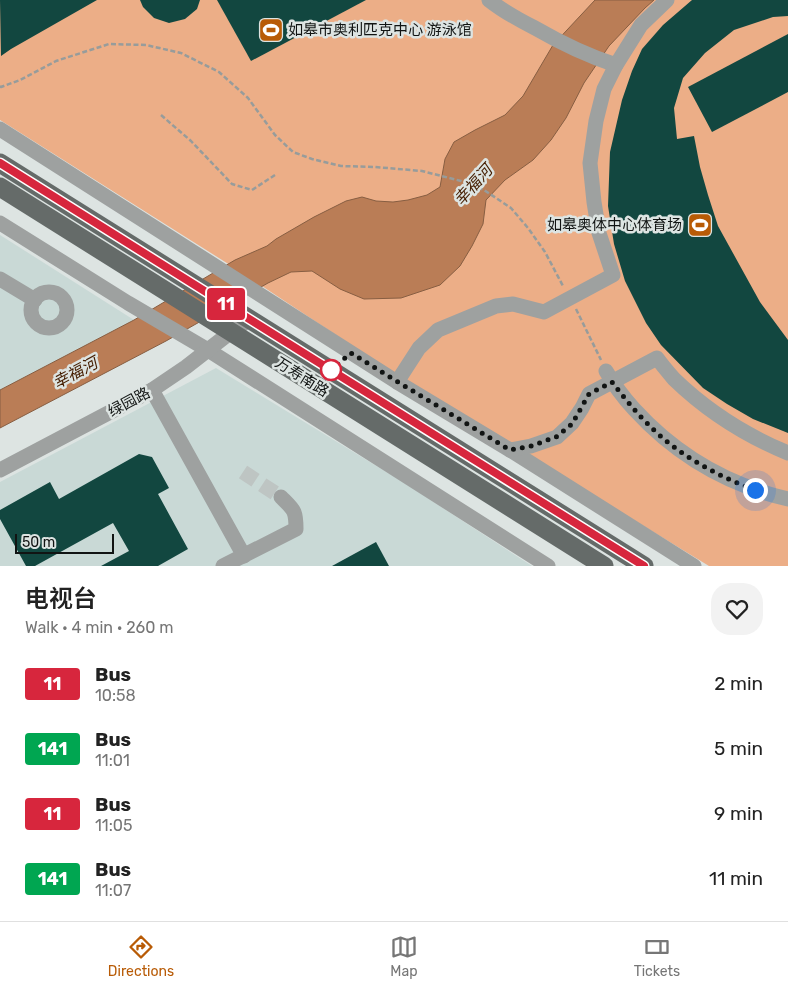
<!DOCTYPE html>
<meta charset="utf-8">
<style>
body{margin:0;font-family:Rubik,"Noto Sans SC",sans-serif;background:#f2f2f2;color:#222;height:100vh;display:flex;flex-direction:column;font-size:19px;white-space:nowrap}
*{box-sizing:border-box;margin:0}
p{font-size:16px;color:#767676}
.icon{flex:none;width:28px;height:28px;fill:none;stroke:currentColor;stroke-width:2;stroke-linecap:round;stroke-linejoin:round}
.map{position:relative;height:566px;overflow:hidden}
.side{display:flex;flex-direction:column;background:#fff;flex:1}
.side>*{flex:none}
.badge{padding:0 10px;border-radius:4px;font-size:18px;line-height:32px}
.scale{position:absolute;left:15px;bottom:12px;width:99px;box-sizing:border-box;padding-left:5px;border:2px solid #111413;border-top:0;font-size:14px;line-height:18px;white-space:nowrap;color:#111413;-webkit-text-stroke:4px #dde4e2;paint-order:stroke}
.you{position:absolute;width:25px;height:25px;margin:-12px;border:4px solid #fff;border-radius:50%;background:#1a73e8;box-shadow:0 0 0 8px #1a73e833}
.map>.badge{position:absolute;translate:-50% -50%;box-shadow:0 0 0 2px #fff}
.round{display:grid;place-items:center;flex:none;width:52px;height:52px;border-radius:20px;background:#f2f2f2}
.summary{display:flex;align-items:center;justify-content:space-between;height:85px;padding:0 25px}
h1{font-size:24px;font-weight:600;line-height:38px}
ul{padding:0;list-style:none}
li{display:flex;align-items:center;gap:15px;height:65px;padding:0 25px}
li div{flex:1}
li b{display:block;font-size:19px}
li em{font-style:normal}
li .badge{min-width:55px;font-weight:700;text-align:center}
.menu{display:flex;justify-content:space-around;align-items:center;height:70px;border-top:1px solid #e0e0e0;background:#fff;font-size:14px;color:#767676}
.menu a{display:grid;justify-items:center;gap:2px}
.menu .selected{color:#b85b06}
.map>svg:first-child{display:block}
.built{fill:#c9d9d6}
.green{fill:#ecae87}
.water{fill:#ba7d56;stroke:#875e42}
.building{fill:#124740}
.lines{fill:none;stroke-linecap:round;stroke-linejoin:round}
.minor-tunnel{stroke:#bec5c3;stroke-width:15;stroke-dasharray:15 8;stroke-linecap:butt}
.path{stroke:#979c9b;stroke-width:2.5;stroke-dasharray:5 2.5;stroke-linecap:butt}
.minor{stroke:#9ea1a0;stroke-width:15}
.major{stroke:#656b69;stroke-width:19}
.line-casing{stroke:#fff;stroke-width:11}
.line{stroke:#d7263d;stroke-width:8}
.walk{stroke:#111413;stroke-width:5;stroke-dasharray:0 9}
.stop-dot{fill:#fff;stroke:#d7263d;stroke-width:2.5}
.labels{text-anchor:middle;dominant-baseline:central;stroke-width:5;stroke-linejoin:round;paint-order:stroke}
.poi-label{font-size:15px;fill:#111413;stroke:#dde4e2;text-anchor:start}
.street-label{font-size:15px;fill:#111413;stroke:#dde4e2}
.water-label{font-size:16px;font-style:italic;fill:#451d00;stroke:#dde4e2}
</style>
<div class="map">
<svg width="788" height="566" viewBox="0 0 788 566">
<rect width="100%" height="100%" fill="#dde4e2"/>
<g class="built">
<path d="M0 235 134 320 0 390Z"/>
<path d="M216 368 406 484 532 566H0V482Z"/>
</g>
<path class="green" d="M0 0H788V566H709L398 376 230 265 0 120Z"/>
<path class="water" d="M595 0H654L645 8 609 46 584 83 566 118 551 140 533 160 505 180 486 200 483 224 472 246 460 266 440 285 401 298 364 299 340 289 312 271 291 272 268 283 166 341 0 428V390L134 320 235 260 267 246 276 239 314 217 346 201 362 197 376 201 393 202 408 200 427 195 440 187 445 159 454 142 475 130 505 115 523 96 553 45Z"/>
<g class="building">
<path d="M0 0H97L11 49 1 56Z"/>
<path d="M140 0H200L197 9 185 19 169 23 154 18 143 7Z"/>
<path d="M217 0H366L251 61Z"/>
<path d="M692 0H788V16L773 17 734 30 705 53 683 78 674 108 677 139 694 136 700 167 708 195 718 226 760 302 788 340V433L753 419 727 404 703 388 661 345 646 323 625 281 614 244 608 206 610 152 622 100 632 71 642 49 663 25Z"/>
<path d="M788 34V92L712 132 688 87Z"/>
<path d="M139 454 152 457 169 488 158 494 188 549 158 566H101L129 551 113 523 35 566H26L0 519V510L50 482 59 499Z"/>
<path d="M376 542 389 566H332Z"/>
</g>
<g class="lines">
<path class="minor-tunnel" d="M243 472 281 497"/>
<g class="path">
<path d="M0 86 1 87 20 80 56 61 109 44 146 45 181 53 219 72 248 98 275 135 293 152 312 159 341 166 375 167 422 171 461 181 484 190 511 208 528 228 545 252 563 286"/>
<path d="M161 115 191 141 232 184 252 190 275 175"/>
<path d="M576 309 601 360"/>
</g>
<g class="minor">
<path d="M489 0C503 11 519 20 535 28 561 43 588 56 616 65"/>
<path d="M0 129 397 382 510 450 694 566"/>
<path d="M0 223 128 303 208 350 548 566"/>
<path d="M0 279 35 300"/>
<circle cx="49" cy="310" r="18"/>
<path d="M606 371C614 385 623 397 634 409 676 455 727 485 788 499"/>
<path d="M397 382 419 348 438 330 496 306 513 304 544 312 613 275 599 233 594 202 590 163 596 121 604 89 616 65 641 25 667 0"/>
<path d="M152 390 244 556"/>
<path d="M510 450 531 446 557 437 572 423 582 408 589 394 657 358C662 365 668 372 674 379 706 410 747 436 788 453"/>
<path d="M0 470 152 390 186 367 231 332 250 319"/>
<path d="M223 566 296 529C296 510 294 510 281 497"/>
</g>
<g class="major">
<path d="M0 163 644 566"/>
<path d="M0 187 604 566"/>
</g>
</g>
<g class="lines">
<defs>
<path id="line" d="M0 163 644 566"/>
</defs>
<use href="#line" class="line-casing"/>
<use href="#line" class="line"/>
<path class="walk" d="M331 370 351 353 398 382 510 450 531 446 556 437 572 424 589 394 612 382C624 397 636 413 650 426 677 454 719 477 755 490"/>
</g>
<defs>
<symbol id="stadium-square" viewBox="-11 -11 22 22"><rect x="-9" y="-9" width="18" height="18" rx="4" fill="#b85b06" stroke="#dde4e2"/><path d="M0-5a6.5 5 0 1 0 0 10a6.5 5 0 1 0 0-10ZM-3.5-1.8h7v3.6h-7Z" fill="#fff"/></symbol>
</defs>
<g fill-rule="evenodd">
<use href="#stadium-square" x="257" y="16" width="28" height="28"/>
<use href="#stadium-square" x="686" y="211" width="28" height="28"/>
</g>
<circle class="stop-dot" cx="331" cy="370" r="10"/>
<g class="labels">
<g class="poi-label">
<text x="288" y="30">如皋市奥利匹克中心 游泳馆</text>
<text x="682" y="225" text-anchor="end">如皋奥体中心体育场</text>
</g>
<g class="street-label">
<text transform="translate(302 377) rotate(32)">万寿南路</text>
<text transform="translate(129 402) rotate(-28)">绿园路</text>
</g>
<g class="water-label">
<text transform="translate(473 185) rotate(-48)">幸福河</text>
<text transform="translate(75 373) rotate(-28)">幸福河</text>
</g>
</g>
</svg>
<div class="scale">50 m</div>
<div class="you" style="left:755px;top:490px"></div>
<b class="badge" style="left:226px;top:304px;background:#d7263d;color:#fff">11</b>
</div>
<section class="side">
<div class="summary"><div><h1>电视台</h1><p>Walk · 4 min · 260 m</p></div><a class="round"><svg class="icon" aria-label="heart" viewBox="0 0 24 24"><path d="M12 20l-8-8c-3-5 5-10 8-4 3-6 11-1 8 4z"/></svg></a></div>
<ul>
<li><span class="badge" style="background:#d7263d;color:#fff">11</span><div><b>Bus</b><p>10:58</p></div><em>2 min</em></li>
<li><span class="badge" style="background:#00a651;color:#fff">141</span><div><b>Bus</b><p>11:01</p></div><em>5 min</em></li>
<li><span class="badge" style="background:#d7263d;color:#fff">11</span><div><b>Bus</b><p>11:05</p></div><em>9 min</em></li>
<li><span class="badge" style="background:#00a651;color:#fff">141</span><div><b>Bus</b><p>11:07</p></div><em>11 min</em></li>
</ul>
</section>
<nav class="menu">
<a class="selected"><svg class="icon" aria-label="directions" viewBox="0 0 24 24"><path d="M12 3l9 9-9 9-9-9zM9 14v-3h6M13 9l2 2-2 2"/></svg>Directions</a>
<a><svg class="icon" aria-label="map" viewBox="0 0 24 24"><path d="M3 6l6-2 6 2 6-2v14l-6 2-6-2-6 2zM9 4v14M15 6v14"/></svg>Map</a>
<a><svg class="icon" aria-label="tickets" viewBox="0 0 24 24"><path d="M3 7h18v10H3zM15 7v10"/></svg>Tickets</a>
</nav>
